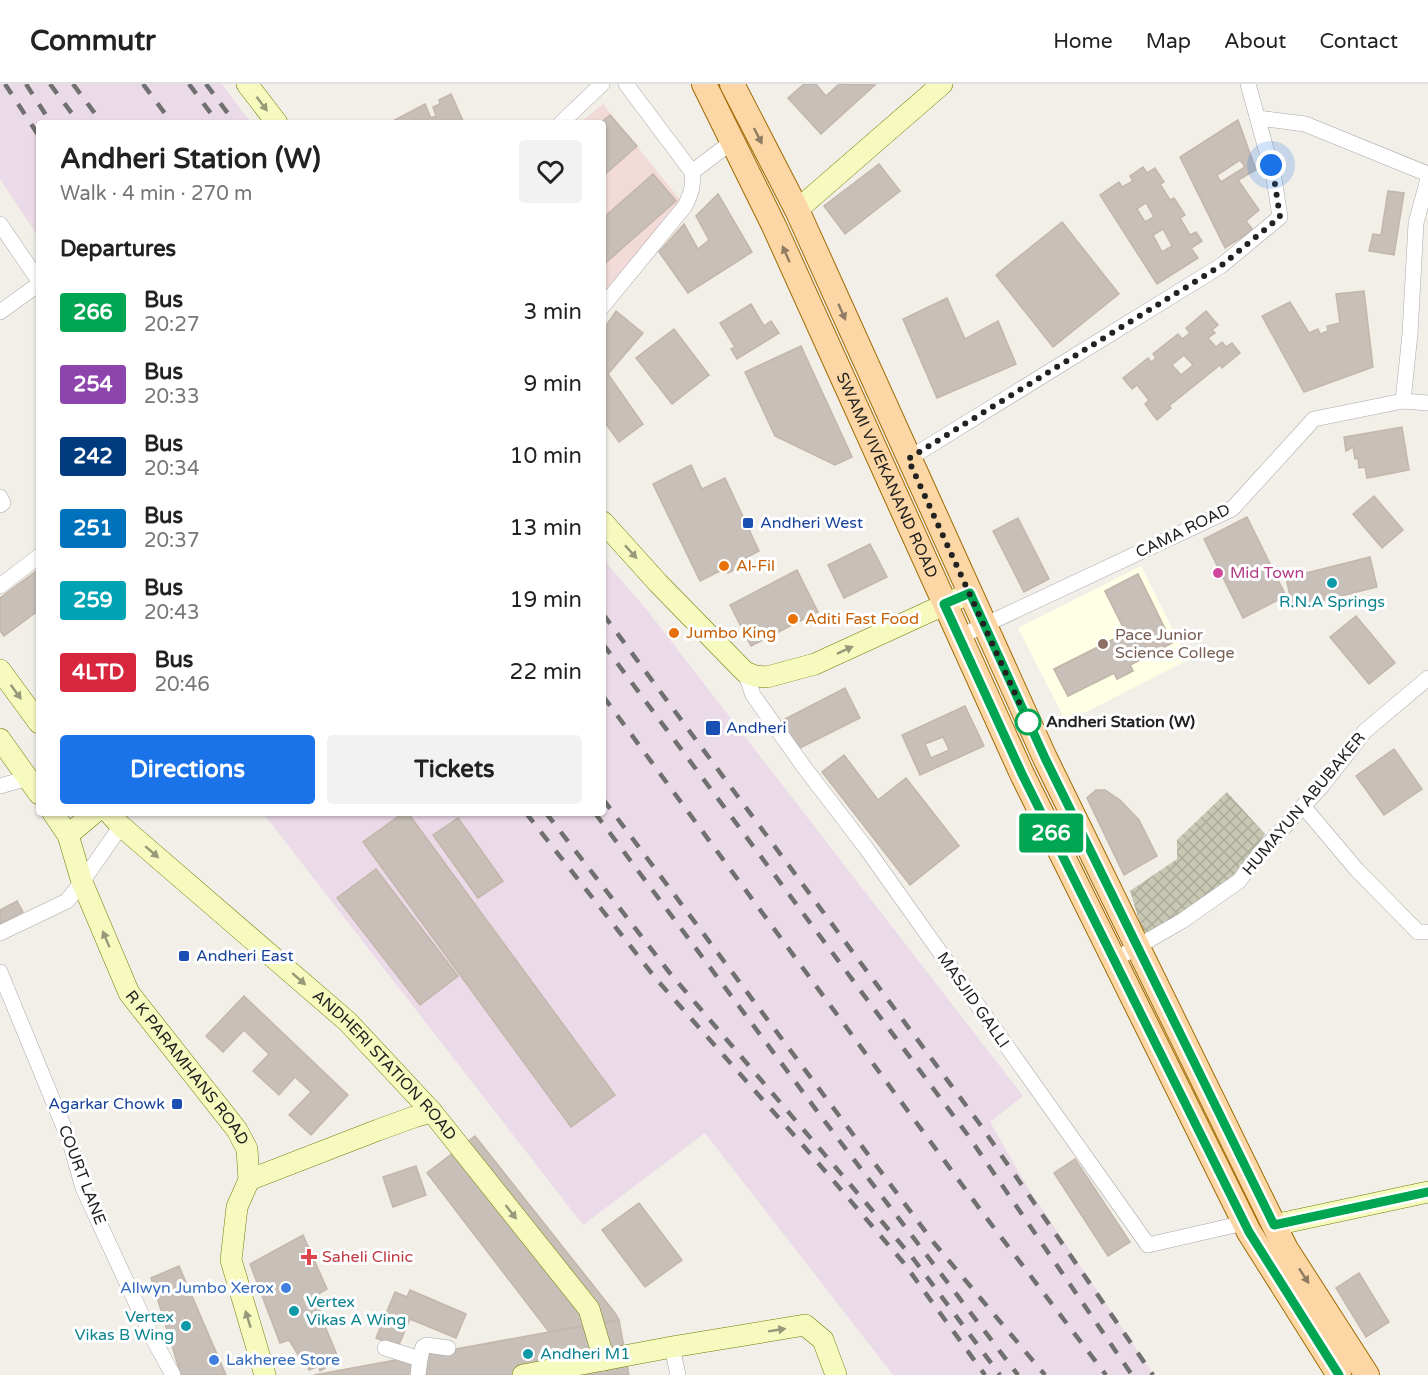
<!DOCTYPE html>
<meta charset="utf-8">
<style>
body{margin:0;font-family:"Varela Round",sans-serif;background:#f2f2f2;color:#222;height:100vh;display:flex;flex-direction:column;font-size:22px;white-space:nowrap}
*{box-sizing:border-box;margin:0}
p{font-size:20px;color:#767676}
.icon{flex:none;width:33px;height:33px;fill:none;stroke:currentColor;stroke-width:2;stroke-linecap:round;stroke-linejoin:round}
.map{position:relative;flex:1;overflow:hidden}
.details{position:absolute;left:36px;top:36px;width:570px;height:696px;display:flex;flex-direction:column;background:#fff;border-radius:6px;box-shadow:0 2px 4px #0004}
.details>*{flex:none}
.badge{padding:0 12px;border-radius:4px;font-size:21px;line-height:39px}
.you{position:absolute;width:30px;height:30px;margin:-15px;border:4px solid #fff;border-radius:50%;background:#1a73e8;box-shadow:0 0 0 9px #1a73e833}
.map>.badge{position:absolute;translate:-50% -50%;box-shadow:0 0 0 3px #fff}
h2{padding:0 24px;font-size:22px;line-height:54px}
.round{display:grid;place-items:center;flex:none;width:63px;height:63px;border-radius:6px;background:#f2f2f2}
.head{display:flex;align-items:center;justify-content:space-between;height:102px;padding:0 24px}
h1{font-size:28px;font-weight:700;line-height:45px}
.primary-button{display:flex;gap:12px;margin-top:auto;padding:12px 24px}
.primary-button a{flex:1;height:69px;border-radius:6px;background:#1a73e8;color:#fff;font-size:24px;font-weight:700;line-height:69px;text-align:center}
.primary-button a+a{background:#f2f2f2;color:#222}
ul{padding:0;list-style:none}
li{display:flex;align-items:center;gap:18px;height:72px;padding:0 24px}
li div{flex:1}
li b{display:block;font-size:22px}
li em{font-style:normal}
li .badge{min-width:66px;font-weight:700;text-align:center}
header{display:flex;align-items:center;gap:36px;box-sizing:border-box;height:84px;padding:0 30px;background:#fff;border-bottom:2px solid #e0e0e0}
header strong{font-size:28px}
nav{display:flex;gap:33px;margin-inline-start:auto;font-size:21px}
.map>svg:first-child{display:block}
.commercial{fill:#f2dad9}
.education{fill:#ffffe5}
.railway{fill:#ebdbe8}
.construction{fill:url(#construction-cross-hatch)}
.building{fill:#c7bfb8;stroke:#c4b6ab;stroke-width:1.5;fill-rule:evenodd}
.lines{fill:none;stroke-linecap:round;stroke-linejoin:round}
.street-casing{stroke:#a9a9a9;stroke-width:16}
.secondary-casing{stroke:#707d05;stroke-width:22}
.primary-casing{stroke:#a06b00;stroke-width:26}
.street{stroke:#fff;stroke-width:15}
.secondary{stroke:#f7fabf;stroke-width:21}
.primary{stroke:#fcd6a4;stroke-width:24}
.rail{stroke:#707070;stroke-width:4.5;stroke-dasharray:12 12;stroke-linecap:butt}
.oneway{fill:#979978}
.oneway2{fill:#8f7c63}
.line-casing{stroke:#fff;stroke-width:14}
.line{stroke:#00a651;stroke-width:9}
.walk{stroke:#222;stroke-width:6;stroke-dasharray:0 10.8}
.transit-dot{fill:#1a4fb4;stroke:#fff;stroke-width:2}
.food-dot{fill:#e8710a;stroke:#fff;stroke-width:2}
.hotel-dot{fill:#d1479c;stroke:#fff;stroke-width:2}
.culture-dot{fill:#0f9aa8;stroke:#fff;stroke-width:2}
.education-dot{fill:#8d6e63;stroke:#fff;stroke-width:2}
.stop-dot{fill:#fff;stroke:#00a651;stroke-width:3}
.health-dot{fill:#e0444e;stroke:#fff;stroke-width:2}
.shop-dot{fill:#3f7fe0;stroke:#fff;stroke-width:2}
.labels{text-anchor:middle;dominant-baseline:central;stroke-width:6;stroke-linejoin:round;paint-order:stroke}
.street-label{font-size:16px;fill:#222;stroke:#fff}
.transit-label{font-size:16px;fill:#164399;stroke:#fff;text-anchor:start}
.food-label{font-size:16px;fill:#c56008;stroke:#fff;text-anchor:start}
.hotel-label{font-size:16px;fill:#b23c85;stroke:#fff;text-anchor:start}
.culture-label{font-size:16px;fill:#0d838f;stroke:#fff;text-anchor:start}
.education-label{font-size:16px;fill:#785e54;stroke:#fff;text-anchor:start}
.stop-label{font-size:16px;font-weight:bold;fill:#222;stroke:#fff;text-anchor:start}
.health-label{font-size:16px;fill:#be3a42;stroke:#fff;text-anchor:start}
.shop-label{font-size:16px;fill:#366cbe;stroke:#fff;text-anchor:end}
</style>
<header>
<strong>Commutr</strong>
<nav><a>Home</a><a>Map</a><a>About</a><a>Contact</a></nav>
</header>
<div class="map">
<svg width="1428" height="1291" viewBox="0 0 1428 1291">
<defs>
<pattern id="construction-cross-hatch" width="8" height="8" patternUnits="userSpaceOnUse" patternTransform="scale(1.5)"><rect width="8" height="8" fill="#c7c7b4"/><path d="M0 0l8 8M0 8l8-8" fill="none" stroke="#abab9a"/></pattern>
</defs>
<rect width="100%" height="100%" fill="#f2efe9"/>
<path class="commercial" d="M603 20 681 117 603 209V39H580Z"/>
<path class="education" d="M1141 482 1188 576 1066 638 1018 544Z"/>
<g class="railway">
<path d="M0 0H222L251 39H39V154L0 95Z"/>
<path d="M603 475 647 526 1023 1012 990 1038 1028 1104 1154 1291H893L705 1049 583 1141 263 729H603Z"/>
</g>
<path class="construction" d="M1227 708 1265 750 1235 795 1152 850 1142 846 1130 807 1177 775V756Z"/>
<g class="building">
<path d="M804 0H816L826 12 839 0 875 1 821 50 788 14Z"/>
<path d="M451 10 464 39 391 38 425 20 431 34 436 32 433 23 440 20 439 16Z"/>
<path d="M610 31 637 62 603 92V39H600Z"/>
<path d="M1238 36 1256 86 1238 96 1259 126 1246 137 1253 146 1225 164 1180 73ZM1240 76 1245 83 1221 98 1217 91Z"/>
<path d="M879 80 900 107 845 150 824 122Z"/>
<path d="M1143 83 1147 89 1155 84 1164 98 1160 100 1170 116 1174 114 1185 131 1180 134 1190 151 1196 148 1202 157 1191 164 1198 174 1157 200 1100 111 1119 98 1122 103 1133 97 1130 92ZM1146 119 1154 133 1145 138 1137 125ZM1163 145 1172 162 1162 168 1153 151Z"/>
<path d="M653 90 676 117 603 181V134Z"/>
<path d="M1388 107 1404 109 1394 171 1369 167 1373 150 1381 151Z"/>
<path d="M718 110 752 168 688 209 659 168 684 140 698 165 709 156 696 132Z"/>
<path d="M1062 138 1119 210 1053 263 996 191Z"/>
<path d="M1364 207 1373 283 1304 308 1262 232 1290 218 1309 249 1318 245 1320 250 1328 247 1327 242 1340 239 1336 210Z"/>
<path d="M947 214 965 255 998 237 1016 280 937 314 903 235Z"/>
<path d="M751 220 764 242 771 237 779 249 737 275 731 265 735 263 720 239Z"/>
<path d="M616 227 643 249 608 290 643 340 619 358 603 336V246Z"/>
<path d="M1206 227 1218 241 1212 246 1215 249 1208 254 1216 263 1222 258 1226 263 1232 259 1240 269 1222 284 1220 281 1169 322 1171 324 1157 336 1145 320 1149 316 1137 301 1132 305 1123 294 1148 274 1151 278 1156 274 1153 270 1178 250 1182 255 1190 249 1186 244ZM1184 271 1193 281 1181 291 1172 281Z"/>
<path d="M674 245 709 291 672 320 636 274Z"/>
<path d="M801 262 852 373 835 381 775 352 745 288Z"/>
<path d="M1402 343 1409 386 1367 394 1365 383 1359 384 1358 374 1355 375 1353 363 1346 367 1344 353Z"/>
<path d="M691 381 702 405 725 394 759 467 740 477 743 482 728 489 726 484 700 497 653 400Z"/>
<path d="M1374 412 1403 446 1382 464 1353 430Z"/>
<path d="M1247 433 1286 512 1243 534 1204 455Z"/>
<path d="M1018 434 1049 495 1024 508 993 447Z"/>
<path d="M870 460 887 493 844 514 828 481Z"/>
<path d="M1370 473 1377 503 1293 524 1286 494Z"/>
<path d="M39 485V526L4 552 0 547V514Z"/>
<path d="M797 486 818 528 751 562 730 521Z"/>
<path d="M1138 490 1172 559 1130 581 1133 587 1117 595 1114 589 1068 612 1054 585 1126 549 1105 507Z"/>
<path d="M1138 490 1172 559 1130 581 1133 587 1117 595 1114 589 1068 612 1054 585 1126 549 1105 507Z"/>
<path d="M1356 532 1395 579 1369 600 1330 553Z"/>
<path d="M845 604 860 634 796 666 781 637Z"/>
<path d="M965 622 984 662 920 691 902 651ZM943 653 949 666 931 674 925 660Z"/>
<path d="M1394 665 1422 705 1384 731 1356 692Z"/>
<path d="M844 671 878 716 906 694 959 762 910 801 822 688Z"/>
<path d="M1096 706H1105L1120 716 1139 736 1157 772 1124 791 1087 714Z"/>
<path d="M403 729H408L615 1011 571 1043 363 758Z"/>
<path d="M458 734 503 797 478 814 433 751Z"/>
<path d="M376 785 458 892 420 921 337 814Z"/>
<path d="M17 817 23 828 0 840V826Z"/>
<path d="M244 912 348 1011 311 1051 289 1031 311 1008 295 993 279 1011 253 987 269 970 244 946 223 968 206 952Z"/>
<path d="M475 1052 615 1229 619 1236 549 1248 427 1089Z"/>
<path d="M1075 1075 1130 1158 1108 1172 1054 1089Z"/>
<path d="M416 1082 426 1111 393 1123 383 1093Z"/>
<path d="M639 1119 682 1176 645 1203 602 1146Z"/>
<path d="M303 1151 327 1205 315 1212 325 1242 339 1276 320 1287 319 1282 309 1286 304 1272 300 1274 289 1256 280 1259 250 1180Z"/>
<path d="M179 1182 226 1291H181L151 1194Z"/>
<path d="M1359 1189 1389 1238 1366 1253 1336 1204Z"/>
<path d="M410 1206 466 1230 456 1254 410 1235 398 1263 376 1254 395 1208 407 1213Z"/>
<path d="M619 1236 629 1291H314L549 1248Z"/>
</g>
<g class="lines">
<defs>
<g id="street">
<path d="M626 0 692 88"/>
<path d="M1258 34 1305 40 1428 90"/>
<path d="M561 39 602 0"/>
<path d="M0 140 39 197"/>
<path d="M603 222 685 122C691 110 694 101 692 88L733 57"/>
<path d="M0 228 39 200"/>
<path d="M1403 317 1410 250 1416 139 1428 95"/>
<path d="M908 375 1222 181 1280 133 1274 94 1248 0"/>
<path d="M0 413 3 419 0 421"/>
<path d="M0 502 39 472"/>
<path d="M959 553 1232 425 1314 335 1403 317 1428 319"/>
<path d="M745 588 753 611 804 683 866 764 1148 1161 1244 1139"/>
<path d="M0 702 28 694"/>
<path d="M1303 722 1357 786 1418 848H1428"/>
<path d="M0 849 67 817 82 798 121 742"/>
<path d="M1114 876 1182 837 1239 797 1260 769 1321 703 1365 647 1428 594"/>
<path d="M0 888 70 1058 83 1104 152 1253 173 1291"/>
<path d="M672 1263 678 1291"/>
<path d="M385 1264 420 1275"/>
<path d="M418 1291 420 1275 423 1263 427 1261 448 1264"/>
</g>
<g id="secondary">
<path d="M247 0 277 39"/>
<path d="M797 126 942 0"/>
<path d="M603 438 658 499 745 588 755 592 767 593 815 580 970 509"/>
<path d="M0 586 39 639"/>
<path d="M0 655 39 710"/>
<path id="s1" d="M53 729 68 751 82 798 129 909 237 1046 247 1065 249 1096 237 1123 231 1176 265 1291"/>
<path id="s2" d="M109 729 121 742 348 938 432 1028 589 1225 604 1276"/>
<path d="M68 751 94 729"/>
<path d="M249 1096 378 1046 414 1033 432 1028"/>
<path d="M1274 1141 1428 1108"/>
<path d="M523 1291 672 1263 805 1241 823 1256 836 1291"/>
</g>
<g id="primary">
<path id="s3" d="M704 0 774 142 1022 690 1249 1148 1339 1291"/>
<path d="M732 0 797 126 1045 674 1274 1141 1286 1165 1367 1291"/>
</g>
</defs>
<use href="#street" class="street-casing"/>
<use href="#secondary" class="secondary-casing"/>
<use href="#primary" class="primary-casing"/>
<use href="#street" class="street"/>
<use href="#secondary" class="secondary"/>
<use href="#primary" class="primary"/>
<g class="rail">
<path d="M5 0 39 52"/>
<path d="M26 0 51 39"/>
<path d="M50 0 79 39"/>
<path d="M73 0 102 39"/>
<path d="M143 0 172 39"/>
<path d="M189 0 218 39"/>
<path d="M206 0 235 39"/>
<path d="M603 530 979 1039 1153 1291"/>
<path d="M603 560 967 1050 1132 1291"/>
<path d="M603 612 985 1132 1106 1291"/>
<path d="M603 715 934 1159 1045 1291"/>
<path d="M526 729 657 896 801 1059 903 1178 985 1291"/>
<path d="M546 729 669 888 912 1173 1000 1291"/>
<path d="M595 729 823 1035 1018 1291"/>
</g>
</g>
<defs><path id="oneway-solid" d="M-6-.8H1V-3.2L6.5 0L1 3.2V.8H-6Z" transform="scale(1.5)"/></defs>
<g class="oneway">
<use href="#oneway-solid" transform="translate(262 20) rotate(53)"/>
<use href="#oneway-solid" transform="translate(631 468) rotate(48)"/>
<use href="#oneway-solid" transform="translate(845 566) rotate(-25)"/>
<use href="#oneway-solid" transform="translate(16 608) rotate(54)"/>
<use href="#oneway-solid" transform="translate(152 768) rotate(41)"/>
<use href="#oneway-solid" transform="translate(106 855) rotate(-113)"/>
<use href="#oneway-solid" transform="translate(299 895) rotate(41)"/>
<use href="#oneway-solid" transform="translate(511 1128) rotate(52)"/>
<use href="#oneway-solid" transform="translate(248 1235) rotate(-107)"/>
<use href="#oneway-solid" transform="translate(777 1246) rotate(-9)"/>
</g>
<g class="oneway2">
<use href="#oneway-solid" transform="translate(758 52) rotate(63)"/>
<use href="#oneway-solid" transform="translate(786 170) rotate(-114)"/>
<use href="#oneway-solid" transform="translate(842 228) rotate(66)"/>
<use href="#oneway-solid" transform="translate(1304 1192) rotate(57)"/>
</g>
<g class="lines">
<defs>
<path id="line" d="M1339 1291 1249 1148 1022 690 944 520 970 509 1045 674 1274 1141 1428 1108"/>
</defs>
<use href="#line" class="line-casing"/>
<use href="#line" class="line"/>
<path class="walk" d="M1028 638 908 375 1222 181 1280 133 1274 94 1271 81"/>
</g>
<g class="transit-dot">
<rect x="742" y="433" width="12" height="12" rx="3"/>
<rect x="705" y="636" width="16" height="16" rx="3"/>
<rect x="178" y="866" width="12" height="12" rx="3"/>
<rect x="171" y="1014" width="12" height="12" rx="3"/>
</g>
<g class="food-dot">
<circle cx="724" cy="482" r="6"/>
<circle cx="793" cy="535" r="6"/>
<circle cx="674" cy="549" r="6"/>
</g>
<circle class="hotel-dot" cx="1218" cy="489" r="6"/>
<g class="culture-dot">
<circle cx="1332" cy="499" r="6"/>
<circle cx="294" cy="1227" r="6"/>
<circle cx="186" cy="1242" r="6"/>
<circle cx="528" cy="1270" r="6"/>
</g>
<circle class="education-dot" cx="1103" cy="560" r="6"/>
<circle class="stop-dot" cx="1028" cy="638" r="12"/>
<path class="health-dot" d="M306 1164h6v6h6v6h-6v6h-6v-6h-6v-6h6z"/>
<g class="shop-dot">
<circle cx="286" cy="1204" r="6"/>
<circle cx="214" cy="1276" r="6"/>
</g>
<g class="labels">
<g class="street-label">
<text stroke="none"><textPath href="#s3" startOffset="432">SWAMI VIVEKANAND ROAD</textPath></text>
<text transform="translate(1183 447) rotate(-26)">CAMA ROAD</text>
<text transform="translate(1304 720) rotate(-50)">HUMAYUN ABUBAKER</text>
<text transform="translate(973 916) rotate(55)">MASJID GALLI</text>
<text stroke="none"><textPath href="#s2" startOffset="374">ANDHERI STATION ROAD</textPath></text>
<text stroke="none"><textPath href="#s1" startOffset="291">R K PARAMHANS ROAD</textPath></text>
<text transform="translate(82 1091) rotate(69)">COURT LANE</text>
</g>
<g class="transit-label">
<text x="760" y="439">Andheri West</text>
<text x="726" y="644">Andheri</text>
<text x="196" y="872">Andheri East</text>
<text x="165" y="1020" text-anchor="end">Agarkar Chowk</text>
</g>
<g class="food-label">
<text x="736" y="482">Al-Fil</text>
<text x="805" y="535">Aditi Fast Food</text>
<text x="686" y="549">Jumbo King</text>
</g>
<g class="hotel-label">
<text x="1230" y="489">Mid Town</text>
</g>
<g class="culture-label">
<text x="1332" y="518" text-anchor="middle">R.N.A Springs</text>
<text x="306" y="1218">Vertex<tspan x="306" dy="18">Vikas A Wing</tspan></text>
<text x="174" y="1233" text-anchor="end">Vertex<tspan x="174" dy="18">Vikas B Wing</tspan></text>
<text x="540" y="1270">Andheri M1</text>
</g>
<g class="education-label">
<text x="1115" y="551">Pace Junior<tspan x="1115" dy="18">Science College</tspan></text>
</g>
<g class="stop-label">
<text x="1046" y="638">Andheri Station (W)</text>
</g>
<g class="health-label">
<text x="322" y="1173">Saheli Clinic</text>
</g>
<g class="shop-label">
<text x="274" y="1204">Allwyn Jumbo Xerox</text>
<text x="226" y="1276" text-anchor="start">Lakheree Store</text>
</g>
</g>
</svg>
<div class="you" style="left:1271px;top:81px"></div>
<b class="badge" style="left:1051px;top:749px;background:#00a651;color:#fff">266</b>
<section class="details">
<div class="head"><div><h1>Andheri Station (W)</h1><p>Walk · 4 min · 270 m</p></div><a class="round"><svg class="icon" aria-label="heart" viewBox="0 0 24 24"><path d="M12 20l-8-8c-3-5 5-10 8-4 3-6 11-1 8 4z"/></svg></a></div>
<h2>Departures</h2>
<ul>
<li><span class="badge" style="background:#00a651;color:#fff">266</span><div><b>Bus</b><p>20:27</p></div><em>3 min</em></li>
<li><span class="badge" style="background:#8e44ad;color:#fff">254</span><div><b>Bus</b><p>20:33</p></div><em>9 min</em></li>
<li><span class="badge" style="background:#003b80;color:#fff">242</span><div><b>Bus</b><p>20:34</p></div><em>10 min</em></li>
<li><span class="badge" style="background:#0072bc;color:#fff">251</span><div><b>Bus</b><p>20:37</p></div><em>13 min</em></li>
<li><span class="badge" style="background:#00a3b4;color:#fff">259</span><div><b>Bus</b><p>20:43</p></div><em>19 min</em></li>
<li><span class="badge" style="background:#d7263d;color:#fff">4LTD</span><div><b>Bus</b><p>20:46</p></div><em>22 min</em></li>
</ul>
<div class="primary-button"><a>Directions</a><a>Tickets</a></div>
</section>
</div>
